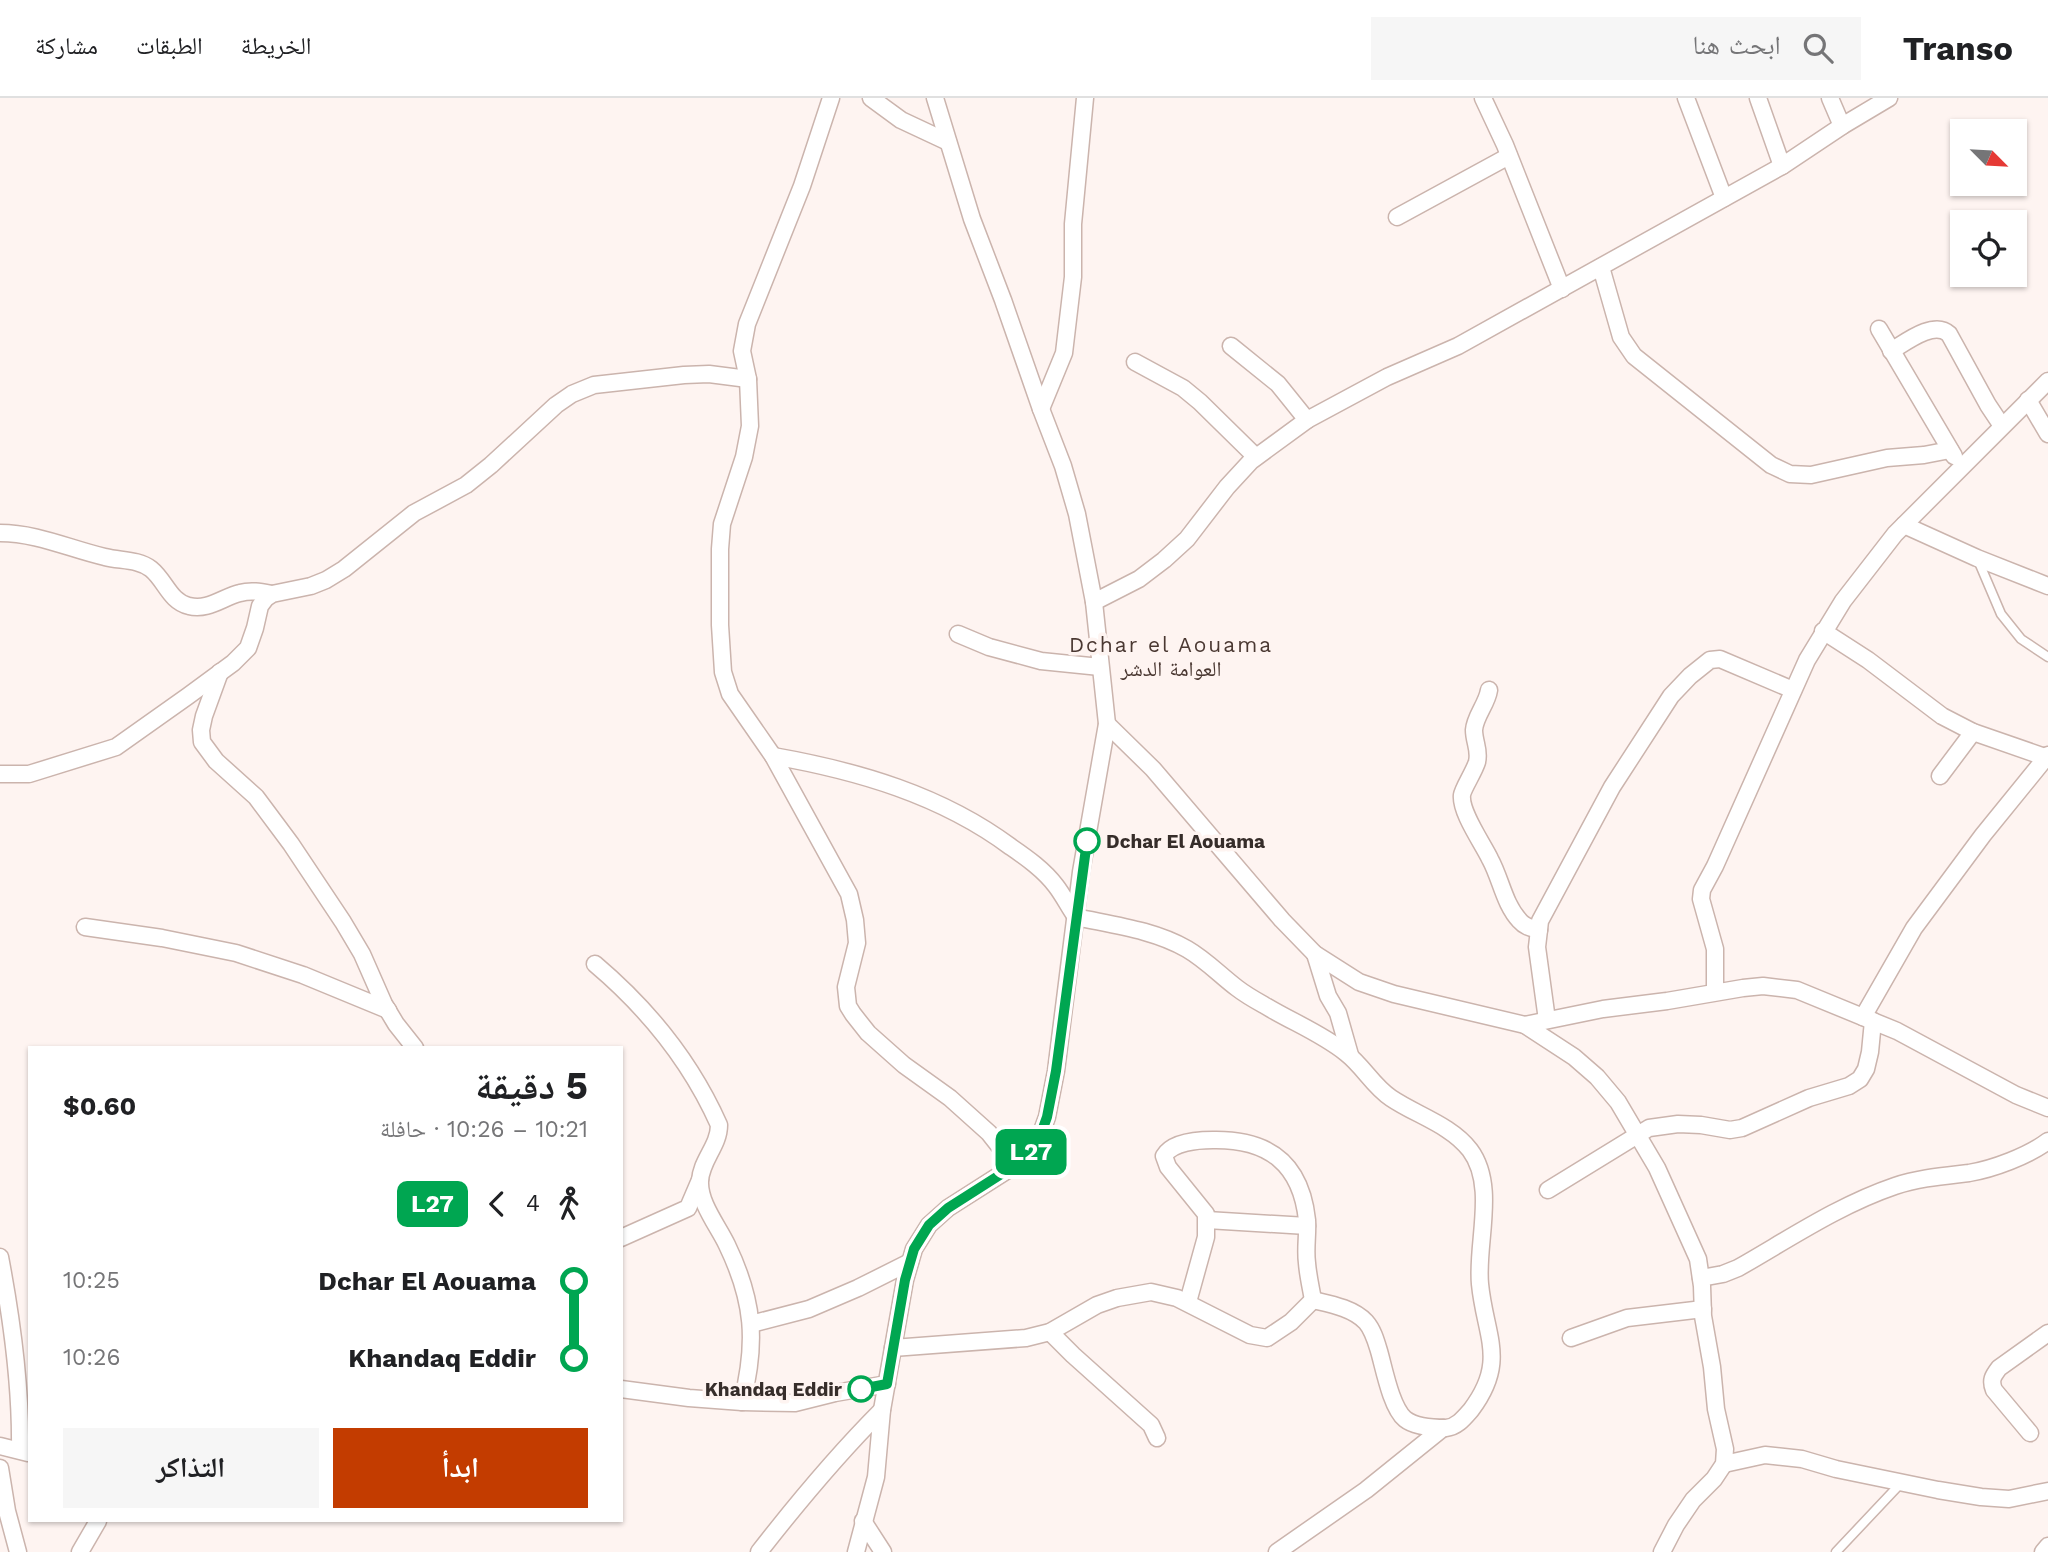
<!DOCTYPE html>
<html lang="ar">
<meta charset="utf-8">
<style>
body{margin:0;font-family:"Work Sans","Noto Naskh Arabic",sans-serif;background:#f6f6f6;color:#202124;direction:rtl;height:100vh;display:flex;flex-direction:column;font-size:26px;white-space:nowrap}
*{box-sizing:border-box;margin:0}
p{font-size:23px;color:#757577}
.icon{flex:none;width:38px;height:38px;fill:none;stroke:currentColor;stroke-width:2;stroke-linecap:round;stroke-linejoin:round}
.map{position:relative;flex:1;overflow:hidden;direction:ltr}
.panel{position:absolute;left:28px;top:948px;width:595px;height:476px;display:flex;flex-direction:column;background:#fff;border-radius:0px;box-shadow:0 2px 5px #0004;direction:rtl}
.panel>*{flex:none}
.badge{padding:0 14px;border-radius:10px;font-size:24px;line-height:46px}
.needle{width:46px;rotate:114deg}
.buttons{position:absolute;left:1950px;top:21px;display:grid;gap:14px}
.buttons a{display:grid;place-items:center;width:77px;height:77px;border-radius:0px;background:#fff;box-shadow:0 2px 5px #0004;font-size:35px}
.map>.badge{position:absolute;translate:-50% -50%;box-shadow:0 0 0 4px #fff}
.legs{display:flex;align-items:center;gap:10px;height:77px;padding:0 35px;font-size:23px}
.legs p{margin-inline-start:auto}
.head{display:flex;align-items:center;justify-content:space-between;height:119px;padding:0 35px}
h1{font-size:38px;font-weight:700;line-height:52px}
.cta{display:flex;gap:14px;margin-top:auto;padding:14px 35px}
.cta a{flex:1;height:80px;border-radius:0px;background:#c33c00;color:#fff;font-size:28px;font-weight:700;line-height:80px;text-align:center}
.cta a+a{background:#f6f6f6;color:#202124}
ul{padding:0 35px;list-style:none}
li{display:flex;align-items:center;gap:24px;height:77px;font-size:26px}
li i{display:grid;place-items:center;width:10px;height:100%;margin:0 9px;background:currentColor}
li i::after{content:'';width:18px;height:18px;margin:-9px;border:5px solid;border-radius:50%;background:#fff}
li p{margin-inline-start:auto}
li:first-child i{background:linear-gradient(#0000 50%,currentColor 0)}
li:last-child i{background:linear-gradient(currentColor 50%,#0000 0)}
header{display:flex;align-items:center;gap:42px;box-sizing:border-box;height:98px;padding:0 35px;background:#fff;border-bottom:2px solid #e0e0e0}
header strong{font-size:33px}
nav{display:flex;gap:38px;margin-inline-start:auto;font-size:24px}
.search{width:490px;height:63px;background:#f6f6f6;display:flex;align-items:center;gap:18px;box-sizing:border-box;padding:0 24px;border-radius:0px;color:#757577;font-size:26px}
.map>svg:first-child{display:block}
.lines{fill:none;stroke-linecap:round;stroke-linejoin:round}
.service-casing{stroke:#cbb4ad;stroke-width:11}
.minor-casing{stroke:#cbb4ad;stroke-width:19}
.service{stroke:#fff;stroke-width:8}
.minor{stroke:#fff;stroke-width:16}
.line-1-casing{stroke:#fff;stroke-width:16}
.line-1{stroke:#00a651;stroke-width:10}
.stop-1-dot{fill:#fff;stroke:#00a651;stroke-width:3.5}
.labels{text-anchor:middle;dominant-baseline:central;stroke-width:7;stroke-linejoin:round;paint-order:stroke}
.stop-label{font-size:19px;font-weight:bold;fill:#362d2a;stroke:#fef4f1;text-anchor:start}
.neighbourhood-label{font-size:21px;letter-spacing:2px;fill:#4a3832;stroke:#fef4f1}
</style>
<header>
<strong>Transo</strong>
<div class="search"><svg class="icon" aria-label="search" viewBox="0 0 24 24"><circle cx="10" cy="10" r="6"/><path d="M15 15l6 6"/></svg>ابحث هنا</div>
<nav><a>الخريطة</a><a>الطبقات</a><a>مشاركة</a></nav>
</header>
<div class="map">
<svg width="2048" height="1454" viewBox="0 0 2048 1454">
<rect width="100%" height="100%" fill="#fef4f1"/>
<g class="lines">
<defs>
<g id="service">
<path d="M1978 462 2001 516 2021 541 2048 559"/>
<path d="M1836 1454 1902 1384"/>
</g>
<g id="minor">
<path d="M831 0 802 88 747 226 742 253 748 281 750 328 744 359 722 426 720 451V527L723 574 730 596 773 658 849 796 855 822 857 845 846 889 848 908 853 916 868 935 904 967 950 1000 989 1035 1015 1068"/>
<path d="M871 0 901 22 948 44"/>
<path d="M1483 0 1505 47 1562 191"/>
<path d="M1686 0 1724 100"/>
<path d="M1758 0 1782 68"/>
<path d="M1830 0 1842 28"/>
<path d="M1397 119 1509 58"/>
<path d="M1601 169 1621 239 1634 258 1771 367 1790 376 1811 377 1887 360 1924 357 1950 352"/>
<path d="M1879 231 1954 358"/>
<path d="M1231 248 1278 286 1307 322"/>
<path d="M1891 253C1906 244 1934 222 1949 236L1988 307 2002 328"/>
<path d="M1135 264 1183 290 1200 304 1256 359"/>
<path d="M2028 302 2048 336"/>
<path d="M1041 311 1064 255 1073 179V126L1085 0"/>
<path d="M1904 427 1977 460 2048 488"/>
<path d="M0 435C37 435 70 451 105 459 120 463 138 461 151 471 165 482 170 504 189 508 208 513 223 499 240 495 251 492 261 494 272 496"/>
<path d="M1094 504 1139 481 1164 462 1187 441 1227 389 1251 363 1307 322 1387 279 1458 248 1782 68 1842 28 1889 0"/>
<path d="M1823 533 1868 562 1942 618 1973 634 2045 659"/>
<path d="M958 536 989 549 1041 563 1100 569"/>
<path d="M220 574 204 618 201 632 202 644 216 663 256 699 291 746 343 824 362 856 384 906 396 926 415 950"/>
<path d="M1489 592C1487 606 1475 618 1474 632 1474 644 1480 652 1477 664 1474 674 1463 690 1462 697 1460 714 1483 746 1490 761 1501 781 1504 806 1520 823 1525 829 1532 830 1539 832"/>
<path d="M1107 626 1153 671 1282 822 1315 856 1359 884 1394 896 1525 927 1603 911 1667 903 1743 890 1763 888 1797 892 1897 933 2016 997 2048 1010"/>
<path d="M773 658C858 673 941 697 1011 749 1027 760 1044 772 1056 788 1063 797 1069 809 1076 819 1113 827 1154 832 1187 851 1206 862 1221 878 1237 890 1246 897 1255 902 1264 907 1292 924 1321 935 1346 955 1363 968 1373 988 1391 1000 1416 1017 1451 1027 1470 1052 1497 1088 1476 1145 1480 1186 1485 1238 1508 1263 1471 1312 1464 1320 1457 1329 1446 1330 1434 1330 1415 1329 1405 1321 1391 1309 1384 1270 1379 1253 1376 1243 1373 1232 1366 1224 1353 1210 1330 1206 1313 1202"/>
<path d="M0 676H29L116 649 188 598 233 565 248 550 255 530 260 508 266 500 272 496 311 488 326 482 344 471 414 415 466 387 491 367 556 307 572 296 594 287 684 277 709 276 748 281"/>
<path d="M1940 678 1973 634"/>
<path d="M85 829 162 840 236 855 303 877 388 912"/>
<path d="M1315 856 1328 898 1338 915 1350 957"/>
<path d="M595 866C647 910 691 964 719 1027 719 1048 701 1062 700 1083 699 1105 718 1128 727 1147 754 1203 757 1244 742 1304"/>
<path d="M1715 893V851L1701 801 1702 792 1715 768 1807 562 1843 503 1895 436 2048 283"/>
<path d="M1863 919 1914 830 1983 737 2048 657"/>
<path d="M1547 922 1537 849 1540 823 1612 689 1671 598 1690 578 1710 562 1720 561 1793 592"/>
<path d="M1525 927 1574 959 1597 979 1618 1004 1657 1070 1698 1161 1702 1188 1703 1218 1712 1269 1716 1311 1725 1351 1724 1366 1714 1381 1693 1402 1676 1427 1662 1454"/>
<path d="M1548 1092 1649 1030 1678 1026 1701 1027 1730 1032 1742 1030 1809 1000 1849 988 1860 981 1866 971 1870 954 1873 923"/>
<path d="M1207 1122 1307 1128"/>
<path d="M621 1140 688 1110 700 1082"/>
<path d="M0 1159C12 1222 21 1287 20 1352"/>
<path d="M1701 1180 1723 1176 1738 1170C1789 1141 1839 1107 1895 1088 1919 1080 1944 1078 1969 1075 1993 1071 2028 1058 2048 1043"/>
<path d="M1188 1204 1206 1139V1116L1168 1069 1164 1058C1172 1044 1198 1042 1213 1042 1269 1041 1301 1066 1307 1122 1308 1136 1305 1151 1307 1165 1308 1178 1311 1190 1313 1202"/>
<path d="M751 1226 809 1211 858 1190 910 1164"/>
<path d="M1050 1234 1073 1257 1151 1327 1157 1340"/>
<path d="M1571 1240 1627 1220 1703 1211"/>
<path d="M893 1250 1026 1240 1050 1234 1097 1207 1117 1200 1151 1194 1177 1200 1250 1237 1267 1240 1291 1224 1313 1202"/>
<path d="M621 1291 689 1300 742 1304 795 1305 835 1295 887 1286"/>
<path d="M2030 1335 1994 1292C1990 1282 1993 1278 1999 1270L2048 1235"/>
<path d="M0 1348 28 1355"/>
<path d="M1724 1366 1765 1357 1802 1361 1836 1371 1938 1392 1981 1399 2009 1401 2048 1393"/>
<path d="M0 1370 7 1413 18 1454"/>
<path d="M863 1423 883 1454"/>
<path d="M80 1454 98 1423"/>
<path d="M759 1454C798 1404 837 1357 882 1312"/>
<path d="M856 1454 876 1379 882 1312 905 1182 914 1151 929 1127 948 1110 1028 1059 1038 1044 1047 1019 1056 973 1081 774 1107 626 1094 504 1077 416 1063 368 1041 311 1003 202 972 121 935 0"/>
<path d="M1277 1454 1366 1392 1443 1330"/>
<path d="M2043 1454 2048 1448"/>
</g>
</defs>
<use href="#service" class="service-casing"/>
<use href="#minor" class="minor-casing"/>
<use href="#service" class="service"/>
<use href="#minor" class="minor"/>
</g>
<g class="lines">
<defs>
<path id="line-1" d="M861 1291 887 1286 905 1182 914 1151 929 1127 948 1110 1028 1059 1038 1044 1047 1019 1056 973 1087 743"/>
</defs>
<use href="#line-1" class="line-1-casing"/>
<use href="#line-1" class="line-1"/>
</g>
<g class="stop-1-dot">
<circle cx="1087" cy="743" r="12"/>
<circle cx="861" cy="1291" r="12"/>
</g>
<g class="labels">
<g class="stop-label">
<text x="1106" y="743">Dchar El Aouama</text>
<text x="842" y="1291" text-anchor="end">Khandaq Eddir</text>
</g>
<g class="neighbourhood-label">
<text x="1171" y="546">Dchar el Aouama<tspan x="1171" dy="24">العوامة الدشر</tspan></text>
</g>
</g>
</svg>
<div class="buttons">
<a><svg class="needle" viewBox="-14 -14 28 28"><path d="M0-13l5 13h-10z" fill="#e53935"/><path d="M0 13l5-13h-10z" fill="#757577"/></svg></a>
<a><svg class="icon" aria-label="locate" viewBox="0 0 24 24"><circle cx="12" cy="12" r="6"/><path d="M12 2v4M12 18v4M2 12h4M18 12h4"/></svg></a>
</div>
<b class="badge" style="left:1031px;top:1054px;background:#00a651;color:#fff">L27</b>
<section class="panel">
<div class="head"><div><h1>5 دقيقة</h1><p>10:21 – 10:26 · حافلة</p></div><b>$0.60</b></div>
<div class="legs"><svg class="icon" aria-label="walk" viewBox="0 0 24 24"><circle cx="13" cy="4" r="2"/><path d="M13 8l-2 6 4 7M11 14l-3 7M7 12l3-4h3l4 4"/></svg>4<svg class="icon" aria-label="back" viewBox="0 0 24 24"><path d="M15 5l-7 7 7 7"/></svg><b class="badge" style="background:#00a651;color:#fff">L27</b></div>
<ul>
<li><i style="color:#00a651"></i><b>Dchar El Aouama</b><p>10:25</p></li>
<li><i style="color:#00a651"></i><b>Khandaq Eddir</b><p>10:26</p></li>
</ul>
<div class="cta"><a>ابدأ</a><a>التذاكر</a></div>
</section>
</div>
